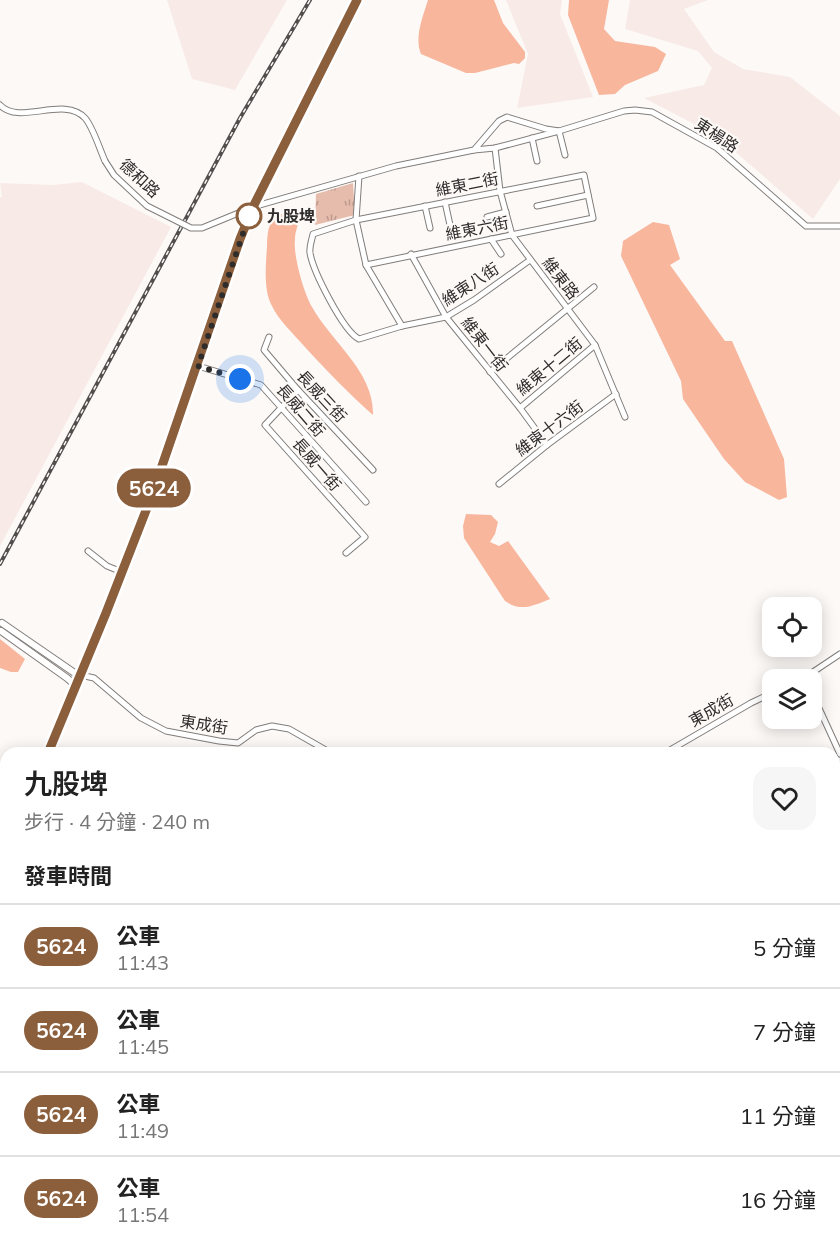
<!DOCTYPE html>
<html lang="zh-TW">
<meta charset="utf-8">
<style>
body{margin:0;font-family:Mulish,"Noto Sans TC",sans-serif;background:#f6f6f6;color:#222;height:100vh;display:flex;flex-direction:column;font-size:22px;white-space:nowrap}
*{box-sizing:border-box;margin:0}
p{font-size:20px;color:#767676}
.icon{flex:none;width:33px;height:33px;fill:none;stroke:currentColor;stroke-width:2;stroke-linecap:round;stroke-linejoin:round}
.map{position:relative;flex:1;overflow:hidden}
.drawer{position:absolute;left:0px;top:747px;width:840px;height:506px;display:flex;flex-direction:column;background:#fff;border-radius:18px 18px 0 0;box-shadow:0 3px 15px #0003}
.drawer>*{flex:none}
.badge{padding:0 12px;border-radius:20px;font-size:21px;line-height:39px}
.fabs{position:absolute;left:762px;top:597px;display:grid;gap:12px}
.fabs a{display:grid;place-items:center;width:60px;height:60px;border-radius:12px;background:#fff;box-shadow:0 3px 15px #0003;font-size:30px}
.you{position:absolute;width:30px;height:30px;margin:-15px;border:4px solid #fff;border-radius:50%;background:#1a73e8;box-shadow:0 0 0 9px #1a73e833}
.map>.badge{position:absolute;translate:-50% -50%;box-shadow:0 0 0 3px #fff}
h2{padding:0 24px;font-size:22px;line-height:54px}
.round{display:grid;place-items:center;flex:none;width:63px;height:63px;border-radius:18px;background:#f6f6f6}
.summary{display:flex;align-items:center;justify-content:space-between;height:102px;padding:0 24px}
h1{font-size:28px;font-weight:600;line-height:45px}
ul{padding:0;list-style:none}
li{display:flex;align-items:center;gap:18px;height:84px;padding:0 24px;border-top:2px solid #e0e0e0}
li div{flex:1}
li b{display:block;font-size:22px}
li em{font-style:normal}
li .badge{min-width:66px;font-weight:700;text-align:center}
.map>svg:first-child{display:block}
.built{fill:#f8ebe7}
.park{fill:url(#park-tufts)}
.water{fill:#f8b69d}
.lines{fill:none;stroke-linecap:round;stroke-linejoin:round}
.minor-casing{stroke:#807d7b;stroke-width:7}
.tertiary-casing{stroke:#807d7b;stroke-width:8}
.minor{stroke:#fff;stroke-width:5}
.tertiary{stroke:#fff;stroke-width:6}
.rail-casing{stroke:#514f4e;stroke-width:4}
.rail{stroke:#fdf9f7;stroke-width:1.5;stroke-dasharray:4.5;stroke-linecap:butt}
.minor-bridge-casing{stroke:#807d7b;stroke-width:7;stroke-linecap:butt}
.minor-bridge{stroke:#fff;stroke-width:5}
.line-casing{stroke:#fff;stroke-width:14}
.line{stroke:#8b5e3c;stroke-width:9}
.walk{stroke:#2f2d2c;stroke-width:6;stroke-dasharray:0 10.8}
.stop-dot{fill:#fff;stroke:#8b5e3c;stroke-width:3}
.labels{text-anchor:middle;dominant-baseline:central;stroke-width:4.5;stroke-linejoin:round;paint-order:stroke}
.street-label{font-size:16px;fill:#2f2d2c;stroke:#fdf9f7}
.stop-label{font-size:16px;font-weight:bold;fill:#2f2d2c;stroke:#fdf9f7;text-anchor:start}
</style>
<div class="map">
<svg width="840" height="1252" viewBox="0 0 840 1252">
<defs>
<pattern id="park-tufts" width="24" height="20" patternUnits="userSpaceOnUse" patternTransform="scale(1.5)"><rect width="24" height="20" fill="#e6bdad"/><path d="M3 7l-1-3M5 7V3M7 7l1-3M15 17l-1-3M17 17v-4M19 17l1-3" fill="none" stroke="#bb9a8d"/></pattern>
</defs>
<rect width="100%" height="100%" fill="#fdf9f7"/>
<g class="built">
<path d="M167 0H287L235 90 192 79Z"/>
<path d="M506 0H562L560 14 593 97 517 108 528 54Z"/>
<path d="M630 0H708L684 9 714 52 743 69 790 77 840 116V179L813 219 717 136 644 98 704 85 712 68 698 51 625 29Z"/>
<path d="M82 182 171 227 0 546V197H2L0 183 53 185Z"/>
<path d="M0 1035 6 1038V1123L0 1126Z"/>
</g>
<path class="park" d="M353 183 355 215 315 225 316 194Z"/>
<g class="water">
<path d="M428 0H494L503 23 525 52V58L519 64 514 63 475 73H466L421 54C414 38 423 16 428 0Z"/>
<path d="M569 0H609L604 29 615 41 655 47 666 54 658 71 625 85 615 94 599 95 568 15Z"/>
<path d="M298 210 301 212C300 221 295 230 295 239 293 256 304 293 312 307 332 343 374 371 373 415 348 393 326 370 304 346 293 333 279 321 272 306 263 290 266 264 267 246 268 220 271 215 298 210Z"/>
<path d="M653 222 669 225 680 259 670 265 725 341H732L784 459 787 497 779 500 745 482 724 459 683 399 681 381 621 256 623 241Z"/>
<path d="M466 514 491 515 498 522 495 534 490 542 499 546 508 541 550 599C533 606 521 612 505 601L464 538 463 526Z"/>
<path d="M0 639 25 659 18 672H11L0 668Z"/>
</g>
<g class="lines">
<defs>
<g id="minor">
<path d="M0 105C19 126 64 95 85 118 93 127 100 150 105 161"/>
<path d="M532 138 537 161"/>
<path d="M495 148 500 191 512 235 595 345 625 417"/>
<path d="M474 150 495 148 559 131 565 155"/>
<path d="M359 176 356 220 366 265 402 326"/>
<path d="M445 202 450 225"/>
<path d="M425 206 430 228"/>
<path d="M537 206 588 195"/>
<path d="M253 207 396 166 474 150 499 121 507 117 546 129 559 131 624 111 635 110 652 112 717 148 806 226H840"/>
<path d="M487 217 506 212"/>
<path d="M491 239 501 254"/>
<path d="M411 254 446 317 520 408 547 445"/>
<path d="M366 265 593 218 584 175 356 220 313 234C312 240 309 246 310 253 313 271 343 331 359 339L402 326 446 317 474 300 530 260"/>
<path d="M269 337 264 350 298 390 373 470"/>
<path d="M198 366 261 385 366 502"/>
<path d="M490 372 594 287"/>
<path d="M298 390 265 425 365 537 346 553"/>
<path d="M520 408 595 345"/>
<path d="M499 484 547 445 616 394"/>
<path d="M88 551 107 566 122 572"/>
<path d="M79 676H85L94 678 141 718 166 731 219 741 238 743 256 730 272 726 289 729 331 753"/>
<path d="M801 680 840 654"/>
<path d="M812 689 815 671"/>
<path d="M812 693 840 754"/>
<path d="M665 753 751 703 772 693"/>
<path d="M0 997 6 998"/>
<path d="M834 1131 840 1133"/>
<path d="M329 1246 339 1252"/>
<path d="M95 1252 98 1246"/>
<path d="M131 1252 134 1246"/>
<path d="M231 1252 234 1246"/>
<path d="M264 1252 267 1246"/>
<path d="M296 1252 299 1246"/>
<path d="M323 1252 326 1246"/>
</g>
<g id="tertiary">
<path d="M2 623 79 676"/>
<path d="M1 631 67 678 76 686"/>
<path d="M48 753 106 613 152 495 240 239 253 207 357 0"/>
<path d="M0 839 6 828"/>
<path d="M834 974 840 969"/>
<path d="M0 1163 6 1160"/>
<path d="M611 1252 613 1246"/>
</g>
</defs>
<use href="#minor" class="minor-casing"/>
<use href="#tertiary" class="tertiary-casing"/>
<use href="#minor" class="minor"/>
<use href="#tertiary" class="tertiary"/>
<defs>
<path id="rail" d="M0 564 240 118 310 0"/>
</defs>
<use href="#rail" class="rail-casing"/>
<use href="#rail" class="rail"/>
<defs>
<path id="minor-bridge" d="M105 161 114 175 147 206 191 228H202L253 207"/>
</defs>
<use href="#minor-bridge" class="minor-bridge-casing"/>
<use href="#minor-bridge" class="minor-bridge"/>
</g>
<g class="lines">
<defs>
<path id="line" d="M48 753 106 613 152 495 240 239 253 207 357 0"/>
</defs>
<use href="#line" class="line-casing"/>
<use href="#line" class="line"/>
<path class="walk" d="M240 379 198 366 249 216"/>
</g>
<circle class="stop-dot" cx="249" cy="216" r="12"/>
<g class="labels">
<g class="street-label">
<text transform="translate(717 135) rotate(33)">東楊路</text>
<text transform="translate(140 178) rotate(43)">德和路</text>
<text transform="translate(467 184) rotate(-11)">維東二街</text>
<text transform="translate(477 228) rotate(-11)">維東六街</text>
<text transform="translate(561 278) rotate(52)">維東路</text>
<text transform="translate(470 284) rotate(-33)">維東八街</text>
<text transform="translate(485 344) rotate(52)">維東一街</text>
<text transform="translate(549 366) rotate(-40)">維東十二街</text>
<text transform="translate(322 396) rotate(47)">長威三街</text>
<text transform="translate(301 410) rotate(49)">長威二街</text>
<text transform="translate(549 428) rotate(-37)">維東十六街</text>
<text transform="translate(317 464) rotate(49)">長威一街</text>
<text transform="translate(711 710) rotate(-30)">東成街</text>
<text transform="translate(204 724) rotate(9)">東成街</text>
</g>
<g class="stop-label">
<text x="267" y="216">九股埤</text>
</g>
</g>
</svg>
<div class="fabs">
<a><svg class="icon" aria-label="locate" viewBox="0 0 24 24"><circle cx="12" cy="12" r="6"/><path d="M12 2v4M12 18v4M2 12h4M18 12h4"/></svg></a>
<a><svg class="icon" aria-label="layers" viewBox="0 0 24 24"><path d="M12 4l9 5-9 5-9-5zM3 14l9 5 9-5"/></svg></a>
</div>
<div class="you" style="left:240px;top:379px"></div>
<b class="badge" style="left:154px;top:488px;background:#8b5e3c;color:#fff">5624</b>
<section class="drawer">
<div class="summary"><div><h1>九股埤</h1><p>步行 · 4 分鐘 · 240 m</p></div><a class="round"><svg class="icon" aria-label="heart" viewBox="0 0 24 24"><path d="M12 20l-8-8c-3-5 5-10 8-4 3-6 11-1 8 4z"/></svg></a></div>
<h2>發車時間</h2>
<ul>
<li><span class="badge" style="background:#8b5e3c;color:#fff">5624</span><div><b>公車</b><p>11:43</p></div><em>5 分鐘</em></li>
<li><span class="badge" style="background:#8b5e3c;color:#fff">5624</span><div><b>公車</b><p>11:45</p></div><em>7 分鐘</em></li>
<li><span class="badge" style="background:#8b5e3c;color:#fff">5624</span><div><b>公車</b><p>11:49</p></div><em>11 分鐘</em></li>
<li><span class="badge" style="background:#8b5e3c;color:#fff">5624</span><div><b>公車</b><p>11:54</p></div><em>16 分鐘</em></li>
</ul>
</section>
</div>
